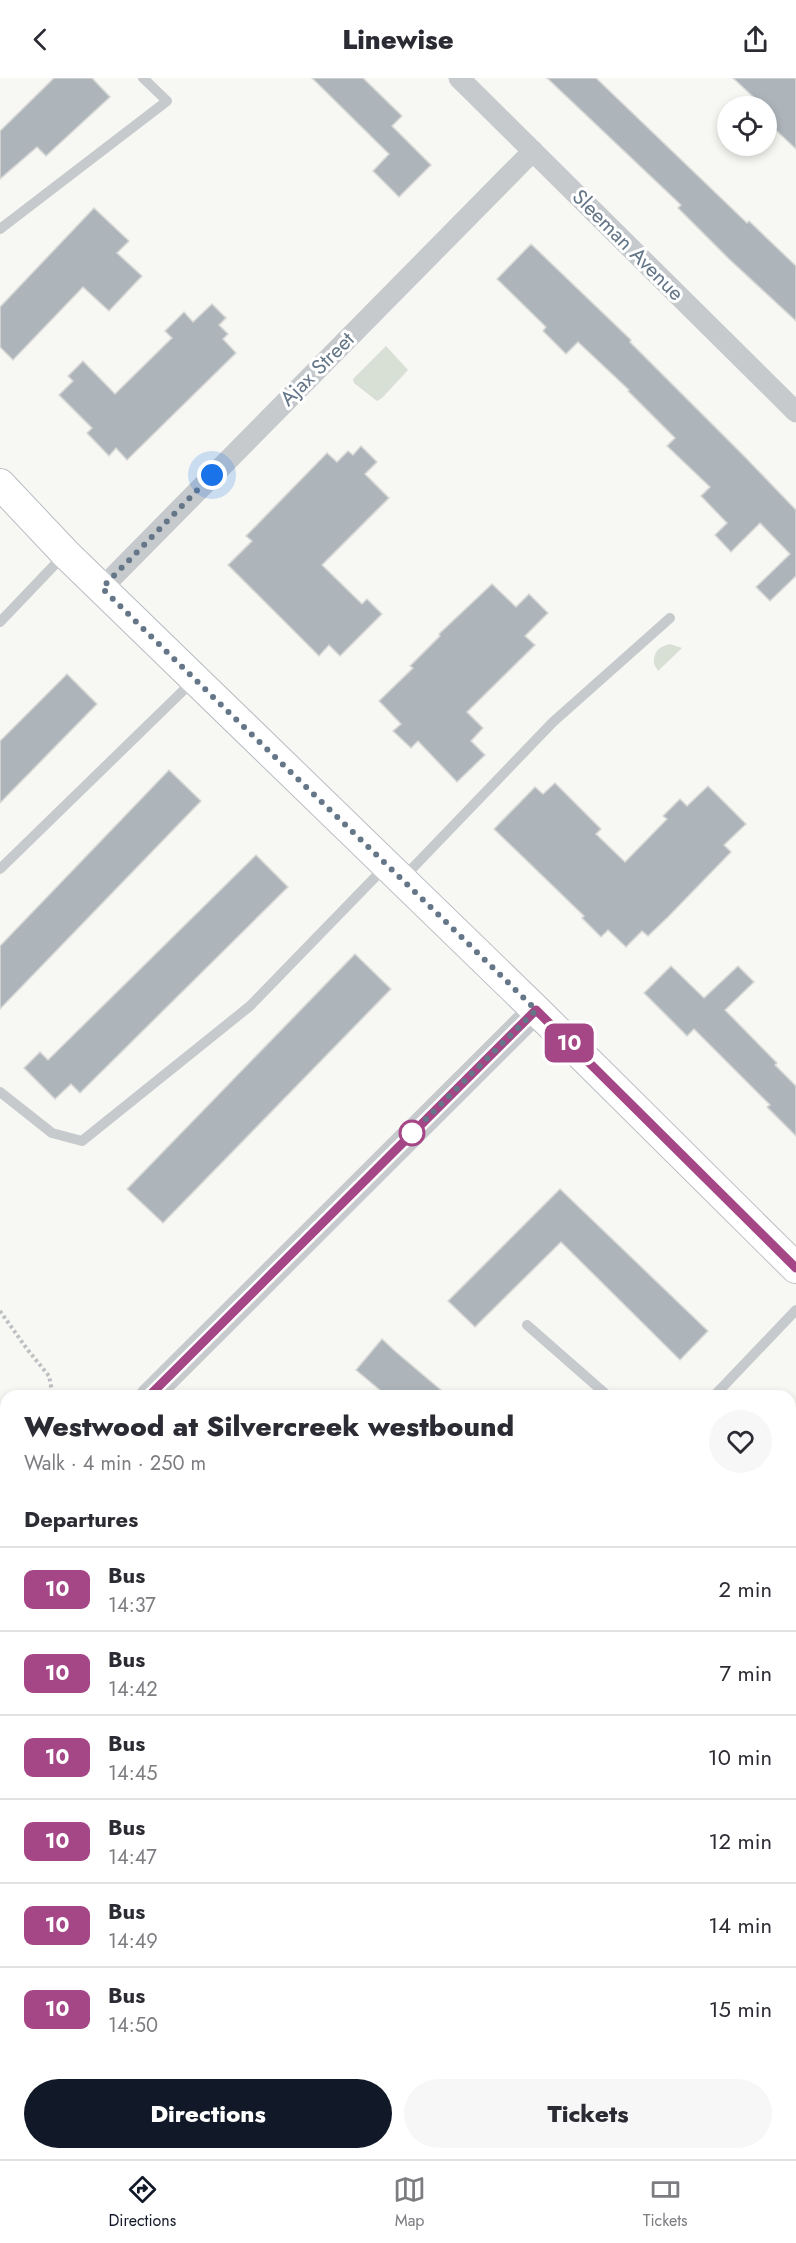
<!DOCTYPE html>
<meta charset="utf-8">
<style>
body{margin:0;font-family:Jost,sans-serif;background:#f7f7f7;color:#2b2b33;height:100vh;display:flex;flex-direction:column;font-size:22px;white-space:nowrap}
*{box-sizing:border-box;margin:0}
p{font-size:20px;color:#7c7c81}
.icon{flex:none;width:33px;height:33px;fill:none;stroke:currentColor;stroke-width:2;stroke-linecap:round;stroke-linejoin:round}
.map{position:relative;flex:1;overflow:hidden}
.side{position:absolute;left:0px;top:1312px;width:796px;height:770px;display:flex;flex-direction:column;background:#fff;border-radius:18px 18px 0 0;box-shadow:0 3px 9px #0003}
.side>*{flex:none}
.badge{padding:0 12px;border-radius:9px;font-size:21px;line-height:39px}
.controls{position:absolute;left:717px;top:18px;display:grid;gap:12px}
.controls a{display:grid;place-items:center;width:60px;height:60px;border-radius:50%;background:#fff;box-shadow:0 3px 9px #0003;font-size:30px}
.you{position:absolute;width:30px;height:30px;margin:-15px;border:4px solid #fff;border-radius:50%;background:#1a73e8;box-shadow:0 0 0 9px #1a73e833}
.map>.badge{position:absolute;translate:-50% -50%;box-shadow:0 0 0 3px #fff}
h2{padding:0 24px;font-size:22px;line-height:54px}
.round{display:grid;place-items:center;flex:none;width:63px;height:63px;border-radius:32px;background:#f7f7f7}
.head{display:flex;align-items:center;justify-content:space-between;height:102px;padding:0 24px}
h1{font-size:28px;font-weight:800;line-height:45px}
.button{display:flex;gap:12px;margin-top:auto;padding:12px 24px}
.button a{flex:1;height:69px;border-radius:36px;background:#111827;color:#fff;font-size:24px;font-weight:800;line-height:69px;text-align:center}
.button a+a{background:#f7f7f7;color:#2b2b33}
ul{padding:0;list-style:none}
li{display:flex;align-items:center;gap:18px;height:84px;padding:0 24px;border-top:2px solid #e1e1e2}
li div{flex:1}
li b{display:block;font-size:22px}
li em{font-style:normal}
li .badge{min-width:66px;font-weight:700;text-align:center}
header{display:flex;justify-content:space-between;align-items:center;height:78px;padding:0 24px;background:#fff;font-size:27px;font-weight:800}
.tab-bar{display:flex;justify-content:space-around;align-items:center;height:84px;border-top:2px solid #e1e1e2;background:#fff;font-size:16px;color:#7c7c81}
.tab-bar a{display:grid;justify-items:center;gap:3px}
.tab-bar .active{color:#111827}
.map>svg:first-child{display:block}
.green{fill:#d8dfd4}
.building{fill:#adb5bb;stroke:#d8d9d6;stroke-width:1.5}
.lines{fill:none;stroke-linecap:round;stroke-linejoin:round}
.secondary-casing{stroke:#b8bdc2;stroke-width:32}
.trunk-casing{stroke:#b8bcbf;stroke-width:35}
.path{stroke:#bdc0c2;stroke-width:4;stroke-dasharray:3 3;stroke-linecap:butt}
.service{stroke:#c6cacd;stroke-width:10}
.minor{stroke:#c6cacd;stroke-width:21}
.tertiary{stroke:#c6cacd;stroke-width:26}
.secondary{stroke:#fff;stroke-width:30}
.trunk{stroke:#fff;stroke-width:33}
.line-casing{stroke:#fff;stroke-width:14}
.line{stroke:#a54686;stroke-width:9}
.walk{stroke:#647687;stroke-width:6;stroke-dasharray:0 10.8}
.stop-dot{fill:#fff;stroke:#a54686;stroke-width:3}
.labels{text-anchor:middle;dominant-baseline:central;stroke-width:6;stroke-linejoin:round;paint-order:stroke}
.street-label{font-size:21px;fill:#647687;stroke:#fff}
</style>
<header><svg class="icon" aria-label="back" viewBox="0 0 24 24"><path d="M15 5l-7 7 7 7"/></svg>Linewise<svg class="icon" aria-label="share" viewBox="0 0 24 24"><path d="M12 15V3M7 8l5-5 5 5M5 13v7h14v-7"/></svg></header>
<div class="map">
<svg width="796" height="2081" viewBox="0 0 796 2081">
<rect width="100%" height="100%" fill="#f7f7f3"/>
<g class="green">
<path d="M386 268 408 292 382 320 377 323 354 305 353 301Z"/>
<path d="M670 566 682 570 658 593 654 586C653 573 659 569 670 566Z"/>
</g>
<g class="building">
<path d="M54 0H92L110 19 46 78 37 69 0 101V53Z"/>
<path d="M312 0H363L402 38 392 48 431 87 399 119 373 93 389 76Z"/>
<path d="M547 0H596L747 145 749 143 796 188V243L729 181 678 130 681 127Z"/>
<path d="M733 0H796V71L766 43V28H763Z"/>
<path d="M94 130 129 163 117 175 142 198 109 233 83 209 13 282 0 269V229Z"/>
<path d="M531 166 631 262 630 264 744 378 796 432V498L770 523 756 509 790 476 760 445 731 474 715 457 727 445 701 418 710 409 667 368 675 360 628 313 629 312 578 264 566 276 543 253 546 249 497 201Z"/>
<path d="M212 226 226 240 219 247 228 256 223 261 236 275 127 382 116 370 109 378 87 355 92 350 59 317 73 303 68 298 83 283 115 316 172 260 165 253 184 234 193 244Z"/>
<path d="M361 368 377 384 365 396 389 420 322 487 362 526 367 521 382 536 340 578 329 567 319 578 228 487 252 463 246 458 327 375 337 384 348 373 353 377Z"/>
<path d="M492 506 516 529 529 516 548 535 525 558 535 567 467 634 483 650 471 663 485 677 457 704 418 663 411 670 393 653 401 646 379 623 413 590 410 588 440 558 439 556Z"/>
<path d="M67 596 97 626 0 725V663Z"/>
<path d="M169 692 201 723 0 931V868Z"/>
<path d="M555 705 601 751 596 756 625 784 667 741 663 738 680 721 687 728 708 708 746 746 724 767 731 774 668 839 648 858 642 853 626 869 608 852 601 859 582 840 584 838 494 751 535 709 543 716Z"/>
<path d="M256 777 288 809 80 1015 71 1006 55 1021 24 990 40 974 48 982Z"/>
<path d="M355 876 391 911 163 1145 127 1111Z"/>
<path d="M671 888 704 920 738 888 754 904 725 932 777 985 775 987 796 1008V1058L767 1029 770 1027 694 951 687 958 644 915Z"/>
<path d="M560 1111 708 1253 680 1282 561 1164 475 1249 448 1223Z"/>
<path d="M382 1261 396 1274 448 1318H387L356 1292Z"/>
</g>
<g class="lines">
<defs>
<g id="secondary">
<path d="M0 406 66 476 536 932 796 1190"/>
<path d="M790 1808 796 1806"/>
<path d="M790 1865 796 1862"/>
<path d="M491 2081 494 2076"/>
</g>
<g id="trunk">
<path d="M0 1415 6 1421"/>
<path d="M0 1541 6 1546"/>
<path d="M539 2076 544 2081"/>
<path d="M664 2076 669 2081"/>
<path d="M697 2076 700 2081"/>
</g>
</defs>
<use href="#secondary" class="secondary-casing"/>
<use href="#trunk" class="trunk-casing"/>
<path class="path" d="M0 1233 27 1271 49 1298 53 1318"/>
<g class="service">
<path d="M0 151 167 23 143 0"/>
<path d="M0 544 63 478"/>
<path d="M0 791 193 603"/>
<path d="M402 801 553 644 670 540"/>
<path d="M0 1014 52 1055 82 1063 250 928 385 789"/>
<path d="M527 1247 608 1318"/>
<path d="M714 1318 796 1232"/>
<path d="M790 1664 796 1658"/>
<path d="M0 1954 6 1961"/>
</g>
<g class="minor">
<path d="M459 0 796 334"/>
<path d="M102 510 533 73"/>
</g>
<g class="tertiary">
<path d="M149 1318 536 932"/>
<path d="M0 1468 6 1462"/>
</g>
<use href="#secondary" class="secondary"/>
<use href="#trunk" class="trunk"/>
</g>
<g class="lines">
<defs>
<path id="line" d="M149 1318 536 932 796 1190"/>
</defs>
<use href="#line" class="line-casing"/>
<use href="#line" class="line"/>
<path class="walk" d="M212 397 102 510C245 652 392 790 536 932L412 1055"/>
</g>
<circle class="stop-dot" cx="412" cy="1055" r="12"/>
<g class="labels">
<g class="street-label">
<text transform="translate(628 167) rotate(45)">Sleeman Avenue</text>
<text transform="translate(317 291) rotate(-45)">Ajax Street</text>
</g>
</g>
</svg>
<div class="controls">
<a><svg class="icon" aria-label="locate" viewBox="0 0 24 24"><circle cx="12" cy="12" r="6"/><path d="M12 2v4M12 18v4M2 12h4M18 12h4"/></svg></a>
</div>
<div class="you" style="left:212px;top:397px"></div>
<b class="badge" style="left:569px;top:965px;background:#a54686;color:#fff">10</b>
<section class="side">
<div class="head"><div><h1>Westwood at Silvercreek westbound</h1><p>Walk · 4 min · 250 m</p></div><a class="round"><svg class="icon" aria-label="heart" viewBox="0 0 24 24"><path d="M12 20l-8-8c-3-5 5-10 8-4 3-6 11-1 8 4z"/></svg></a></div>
<h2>Departures</h2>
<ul>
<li><span class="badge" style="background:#a54686;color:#fff">10</span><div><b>Bus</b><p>14:37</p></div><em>2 min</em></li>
<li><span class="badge" style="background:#a54686;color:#fff">10</span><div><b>Bus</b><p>14:42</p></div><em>7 min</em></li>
<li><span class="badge" style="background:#a54686;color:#fff">10</span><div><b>Bus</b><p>14:45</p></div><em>10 min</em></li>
<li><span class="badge" style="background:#a54686;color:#fff">10</span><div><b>Bus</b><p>14:47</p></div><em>12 min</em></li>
<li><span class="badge" style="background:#a54686;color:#fff">10</span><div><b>Bus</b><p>14:49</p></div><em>14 min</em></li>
<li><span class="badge" style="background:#a54686;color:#fff">10</span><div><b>Bus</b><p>14:50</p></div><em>15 min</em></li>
</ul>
<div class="button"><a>Directions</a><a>Tickets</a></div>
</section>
</div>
<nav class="tab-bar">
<a class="active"><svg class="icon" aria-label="directions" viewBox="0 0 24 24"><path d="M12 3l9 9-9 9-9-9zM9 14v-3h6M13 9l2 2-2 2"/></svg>Directions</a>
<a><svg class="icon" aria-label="map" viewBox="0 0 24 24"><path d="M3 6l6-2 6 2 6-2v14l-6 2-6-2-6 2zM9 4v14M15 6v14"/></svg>Map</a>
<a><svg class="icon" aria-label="tickets" viewBox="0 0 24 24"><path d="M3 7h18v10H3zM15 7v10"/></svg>Tickets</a>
</nav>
